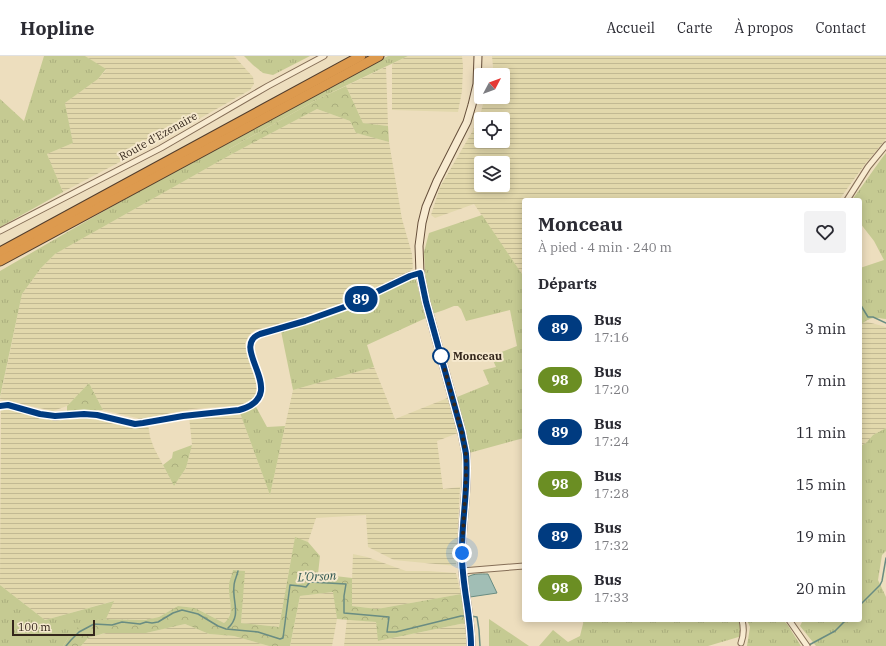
<!DOCTYPE html>
<html lang="fr">
<meta charset="utf-8">
<style>
body{margin:0;font-family:"IBM Plex Serif",serif;background:#f2f2f3;color:#2b2b33;height:100vh;display:flex;flex-direction:column;font-size:15px;white-space:nowrap}
*{box-sizing:border-box;margin:0}
p{font-size:13px;color:#7c7c81}
.icon{flex:none;width:22px;height:22px;fill:none;stroke:currentColor;stroke-width:2;stroke-linecap:round;stroke-linejoin:round}
.map{position:relative;flex:1;overflow:hidden}
.details{position:absolute;left:522px;top:142px;width:340px;height:424px;display:flex;flex-direction:column;background:#fff;border-radius:4px;box-shadow:0 2px 10px #0003}
.details>*{flex:none}
.badge{padding:0 8px;border-radius:13px;font-size:14px;line-height:26px}
.needle{width:26px;rotate:49deg}
.tools{position:absolute;left:474px;top:12px;display:grid;gap:8px}
.tools a{display:grid;place-items:center;width:36px;height:36px;border-radius:4px;background:#fff;box-shadow:0 2px 10px #0003;font-size:20px}
.scale{position:absolute;left:12px;bottom:10px;width:83px;box-sizing:border-box;padding-left:4px;border:2px solid #34271c;border-top:0;font-size:11px;line-height:14px;white-space:nowrap;color:#34271c;-webkit-text-stroke:3px #f5e8cd;paint-order:stroke}
.you{position:absolute;width:20px;height:20px;margin:-10px;border:3px solid #fff;border-radius:50%;background:#1a73e8;box-shadow:0 0 0 6px #1a73e833}
.map>.badge{position:absolute;translate:-50% -50%;box-shadow:0 0 0 2px #fff}
h2{padding:0 16px;font-size:15px;line-height:36px}
.round{display:grid;place-items:center;flex:none;width:42px;height:42px;border-radius:4px;background:#f2f2f3}
.overview{display:flex;align-items:center;justify-content:space-between;height:68px;padding:0 16px}
h1{font-size:19px;font-weight:700;line-height:30px}
ul{padding:0;list-style:none}
li{display:flex;align-items:center;gap:12px;height:52px;padding:0 16px}
li div{flex:1}
li b{display:block;font-size:15px}
li em{font-style:normal}
li .badge{min-width:44px;font-weight:700;text-align:center}
header{display:flex;align-items:center;gap:24px;box-sizing:border-box;height:56px;padding:0 20px;background:#fff;border-bottom:1px solid #e1e1e2}
header strong{font-size:19px}
nav{display:flex;gap:22px;margin-inline-start:auto;font-size:14px}
.map>svg:first-child{display:block}
.farmland{fill:url(#farmland-rules);fill-rule:evenodd}
.grass{fill:url(#grass-tufts)}
.forest{fill:url(#forest-crowns)}
.water{fill:#a1beb5;stroke:#698c82}
.lines{fill:none;stroke-linecap:round;stroke-linejoin:round}
.stream{stroke:#698c82;stroke-width:1.5}
.street-casing{stroke:#856e57;stroke-width:7}
.secondary-casing{stroke:#664f3b;stroke-width:9}
.highway-casing{stroke:#523d2c;stroke-width:11}
.street{stroke:#f8ebd1;stroke-width:5}
.secondary{stroke:#f8ebd1;stroke-width:7}
.highway{stroke:#dd9a4e;stroke-width:9}
.line-casing{stroke:#fff;stroke-width:9}
.line{stroke:#003b80;stroke-width:6}
.walk{stroke:#34271c;stroke-width:4;stroke-dasharray:0 7.2}
.stop-dot{fill:#fff;stroke:#003b80;stroke-width:2}
.labels{text-anchor:middle;dominant-baseline:central;stroke-width:4;stroke-linejoin:round;paint-order:stroke}
.street-label{font-size:11px;fill:#34271c;stroke:#f5e8cd}
.stop-label{font-size:11px;font-weight:bold;fill:#34271c;stroke:#f5e8cd;text-anchor:start}
.water-label{font-size:12px;font-style:italic;fill:#2b5450;stroke:#f5e8cd}
</style>
<header>
<strong>Hopline</strong>
<nav><a>Accueil</a><a>Carte</a><a>À propos</a><a>Contact</a></nav>
</header>
<div class="map">
<svg width="886" height="590" viewBox="0 0 886 590">
<defs>
<pattern id="farmland-rules" width="6" height="5" patternUnits="userSpaceOnUse"><rect width="6" height="5" fill="#e2d8ac"/><path d="M0 2.5h6" fill="none" stroke="#c2b993"/></pattern>
<pattern id="grass-tufts" width="24" height="20" patternUnits="userSpaceOnUse"><rect width="24" height="20" fill="#c5ca92"/><path d="M3 7l-1-3M5 7V3M7 7l1-3M15 17l-1-3M17 17v-4M19 17l1-3" fill="none" stroke="#aaae7d"/></pattern>
<pattern id="forest-crowns" width="20" height="18" patternUnits="userSpaceOnUse"><rect width="20" height="18" fill="#c5ca92"/><path d="M2 6a3 3 0 1 1 6 0M12 15a3 3 0 1 1 6 0" fill="none" stroke="#aaae7d"/></pattern>
</defs>
<rect width="100%" height="100%" fill="#eddebe"/>
<g class="farmland">
<path d="M85 0H234L253 21 254 28 250 34 167 81 63 136 47 98 73 87 65 47 98 23 106 14Z"/>
<path d="M408 0H462L463 10 462 35 458 56 392 54V8Z"/>
<path d="M492 0H886V83L865 108 839 144H524V221L474 148 435 162 431 159 440 131 472 76 480 59 485 41H503V19H491L493 11ZM481 63H503V85H481ZM481 107H503V129H481Z"/>
<path d="M386 11 388 70 363 67 346 30Z"/>
<path d="M317 53 350 65 356 77 389 86 402 163 412 198 413 212 409 216 374 233 324 256 255 274 249 279 245 288 256 323 257 334 255 340 252 344 243 349 192 353 141 363 103 354 89 327 67 350 53 355 0 343 22 238 41 212 55 198 232 98Z"/>
<path d="M864 265 886 271V372L873 379 866 387 860 390V269Z"/>
<path d="M374 311 395 363 450 341 458 377 437 385 443 433 460 431 456 510 394 504 368 491 366 459 316 462 308 486 295 482 279 571 241 567 244 515 233 514 229 531 231 553 228 564 224 567 195 552 178 550 159 561 145 564 106 563 113 545 45 564 0 529 1 352 5 351 42 361 89 360 148 368 150 381 154 392 174 430 186 412 192 389 189 360 240 357 270 438 293 334Z"/>
<path d="M353 498 367 501 406 515H428L456 517 461 538 377 553 351 550Z"/>
<path d="M334 536 337 563 332 590H290L300 540Z"/>
<path d="M347 563 376 566 379 585 465 567 467 590H344Z"/>
<path d="M185 568 209 578 234 580 269 590H81L88 582 106 577H146Z"/>
</g>
<g class="grass">
<path d="M44 0H85L106 13 98 23 65 47 73 87 47 98 63 136 0 171V43L24 65Z"/>
<path d="M244 0H310L273 19 263 17 253 9Z"/>
<path d="M388 0H408L320 42 229 93 232 98 55 198 41 212 22 238 0 341V215L90 163 150 129 249 76 324 34Z"/>
<path d="M886 97V263C874 261 870 261 860 269V212L884 204 874 185 860 167V144H852L882 102Z"/>
<path d="M482 159 524 221V382L469 397 457 341 489 328 483 314 496 311 491 300 517 290 510 254 466 265 461 253 458 250H454L444 254 432 258 426 231 424 196 429 177Z"/>
<path d="M412 222 416 224 426 262 367 289 374 311 293 334 281 275 347 254Z"/>
<path d="M255 349 267 371 285 370 270 439 240 357Z"/>
<path d="M886 372V495L882 499 878 524 886 541V590H816L800 570 803 564H860V390L866 387 873 379Z"/>
<path d="M0 529 45 564 114 545 106 563H99L70 579 63 590H0Z"/>
<path d="M489 563 529 590H489Z"/>
<path d="M584 564H739L742 580 708 590H539L553 574 568 586 580 580Z"/>
<path d="M747 564H783L787 568 801 590H747L750 571Z"/>
</g>
<g class="forest">
<path d="M346 30 363 67 388 70 389 86 356 77 350 65 317 53 232 98 229 93 320 42Z"/>
<path d="M89 327 103 354 67 356V350Z"/>
<path d="M192 389 186 412 174 430 163 409 172 402 173 396Z"/>
<path d="M295 481 308 486 320 500 318 518 352 522V550L377 553 461 538 465 567 378 585 376 566 337 563 333 536 300 540 290 590H269L234 580 209 578 185 568 146 577H105L88 582 81 590H63L70 579 82 567 99 563 145 564 159 561 178 550 195 552 224 567C236 558 228 543 229 530 229 525 232 519 233 514L245 515 241 567 279 571Z"/>
</g>
<path class="water" d="M488 518 497 537 470 541 466 523C470 517 481 518 488 518Z"/>
<g class="lines">
<g class="stream">
<path d="M860 248 868 261H873L886 267"/>
<path d="M860 549 880 529 882 525 886 502"/>
<path d="M470 560 477 561 479 574 480 590"/>
<path d="M228 572C242 559 232 546 234 530 234 525 237 520 238 515"/>
<path d="M809 589 835 575 846 564"/>
<path d="M66 590 71 584 79 576 94 568 112 569 122 566 140 568 146 566 152 567 158 566 173 557 182 554 198 558 218 570 226 573 258 576 280 583 283 582 290 529 300 530 306 531 310 526 346 528 344 540V557L389 561 387 576H396L461 560H467"/>
</g>
<defs>
<g id="street">
<path d="M847 144 868 111 886 89"/>
<path d="M0 175 161 92 268 30 324 0"/>
<path d="M0 350 8 349 40 358 55 361 84 358 97 359 135 368 143 367 183 360 239 354C293 339 227 291 260 278L305 265 347 250 410 219 420 217"/>
<path d="M462 515 524 510"/>
<path d="M789 564 807 590"/>
<path d="M741 587C744 579 744 572 742 564"/>
</g>
<path id="secondary" d="M471 590C471 559 462 530 462 499 461 466 469 431 466 398 465 391 463 384 462 377L426 246 420 217 419 190 422 167 426 151 437 125 467 66 472 49 477 28 478 0"/>
<g id="highway">
<path d="M0 196 361 0"/>
<path d="M0 205 379 0"/>
</g>
</defs>
<use href="#street" class="street-casing"/>
<use href="#secondary" class="secondary-casing"/>
<use href="#highway" class="highway-casing"/>
<use href="#street" class="street"/>
<use href="#secondary" class="secondary"/>
<use href="#highway" class="highway"/>
</g>
<g class="lines">
<defs>
<path id="line" d="M0 350 8 349 40 358 55 360 84 358 97 359 135 368 143 367 183 360 239 354C293 339 227 291 260 278L305 265 347 250 410 220 420 217 426 246 462 377C463 384 465 391 466 398 469 432 461 466 462 499 462 530 471 559 471 590"/>
</defs>
<use href="#line" class="line-casing"/>
<use href="#line" class="line"/>
<path class="walk" d="M441 300 462 377 466 399V420L462 497"/>
</g>
<circle class="stop-dot" cx="441" cy="300" r="8"/>
<g class="labels">
<g class="street-label">
<text transform="translate(158 80) rotate(-29)">Route d'Ezenaire</text>
</g>
<g class="stop-label">
<text x="453" y="300">Monceau</text>
</g>
<g class="water-label">
<text transform="translate(317 520) rotate(-3)">L’Orson</text>
</g>
</g>
</svg>
<div class="tools">
<a><svg class="needle" viewBox="-14 -14 28 28"><path d="M0-13l5 13h-10z" fill="#e53935"/><path d="M0 13l5-13h-10z" fill="#7c7c81"/></svg></a>
<a><svg class="icon" aria-label="locate" viewBox="0 0 24 24"><circle cx="12" cy="12" r="6"/><path d="M12 2v4M12 18v4M2 12h4M18 12h4"/></svg></a>
<a><svg class="icon" aria-label="layers" viewBox="0 0 24 24"><path d="M12 4l9 5-9 5-9-5zM3 14l9 5 9-5"/></svg></a>
</div>
<div class="scale">100 m</div>
<div class="you" style="left:462px;top:497px"></div>
<b class="badge" style="left:361px;top:243px;background:#003b80;color:#fff">89</b>
<section class="details">
<div class="overview"><div><h1>Monceau</h1><p>À pied · 4 min · 240 m</p></div><a class="round"><svg class="icon" aria-label="heart" viewBox="0 0 24 24"><path d="M12 20l-8-8c-3-5 5-10 8-4 3-6 11-1 8 4z"/></svg></a></div>
<h2>Départs</h2>
<ul>
<li><span class="badge" style="background:#003b80;color:#fff">89</span><div><b>Bus</b><p>17:16</p></div><em>3 min</em></li>
<li><span class="badge" style="background:#6b8e23;color:#fff">98</span><div><b>Bus</b><p>17:20</p></div><em>7 min</em></li>
<li><span class="badge" style="background:#003b80;color:#fff">89</span><div><b>Bus</b><p>17:24</p></div><em>11 min</em></li>
<li><span class="badge" style="background:#6b8e23;color:#fff">98</span><div><b>Bus</b><p>17:28</p></div><em>15 min</em></li>
<li><span class="badge" style="background:#003b80;color:#fff">89</span><div><b>Bus</b><p>17:32</p></div><em>19 min</em></li>
<li><span class="badge" style="background:#6b8e23;color:#fff">98</span><div><b>Bus</b><p>17:33</p></div><em>20 min</em></li>
</ul>
</section>
</div>
